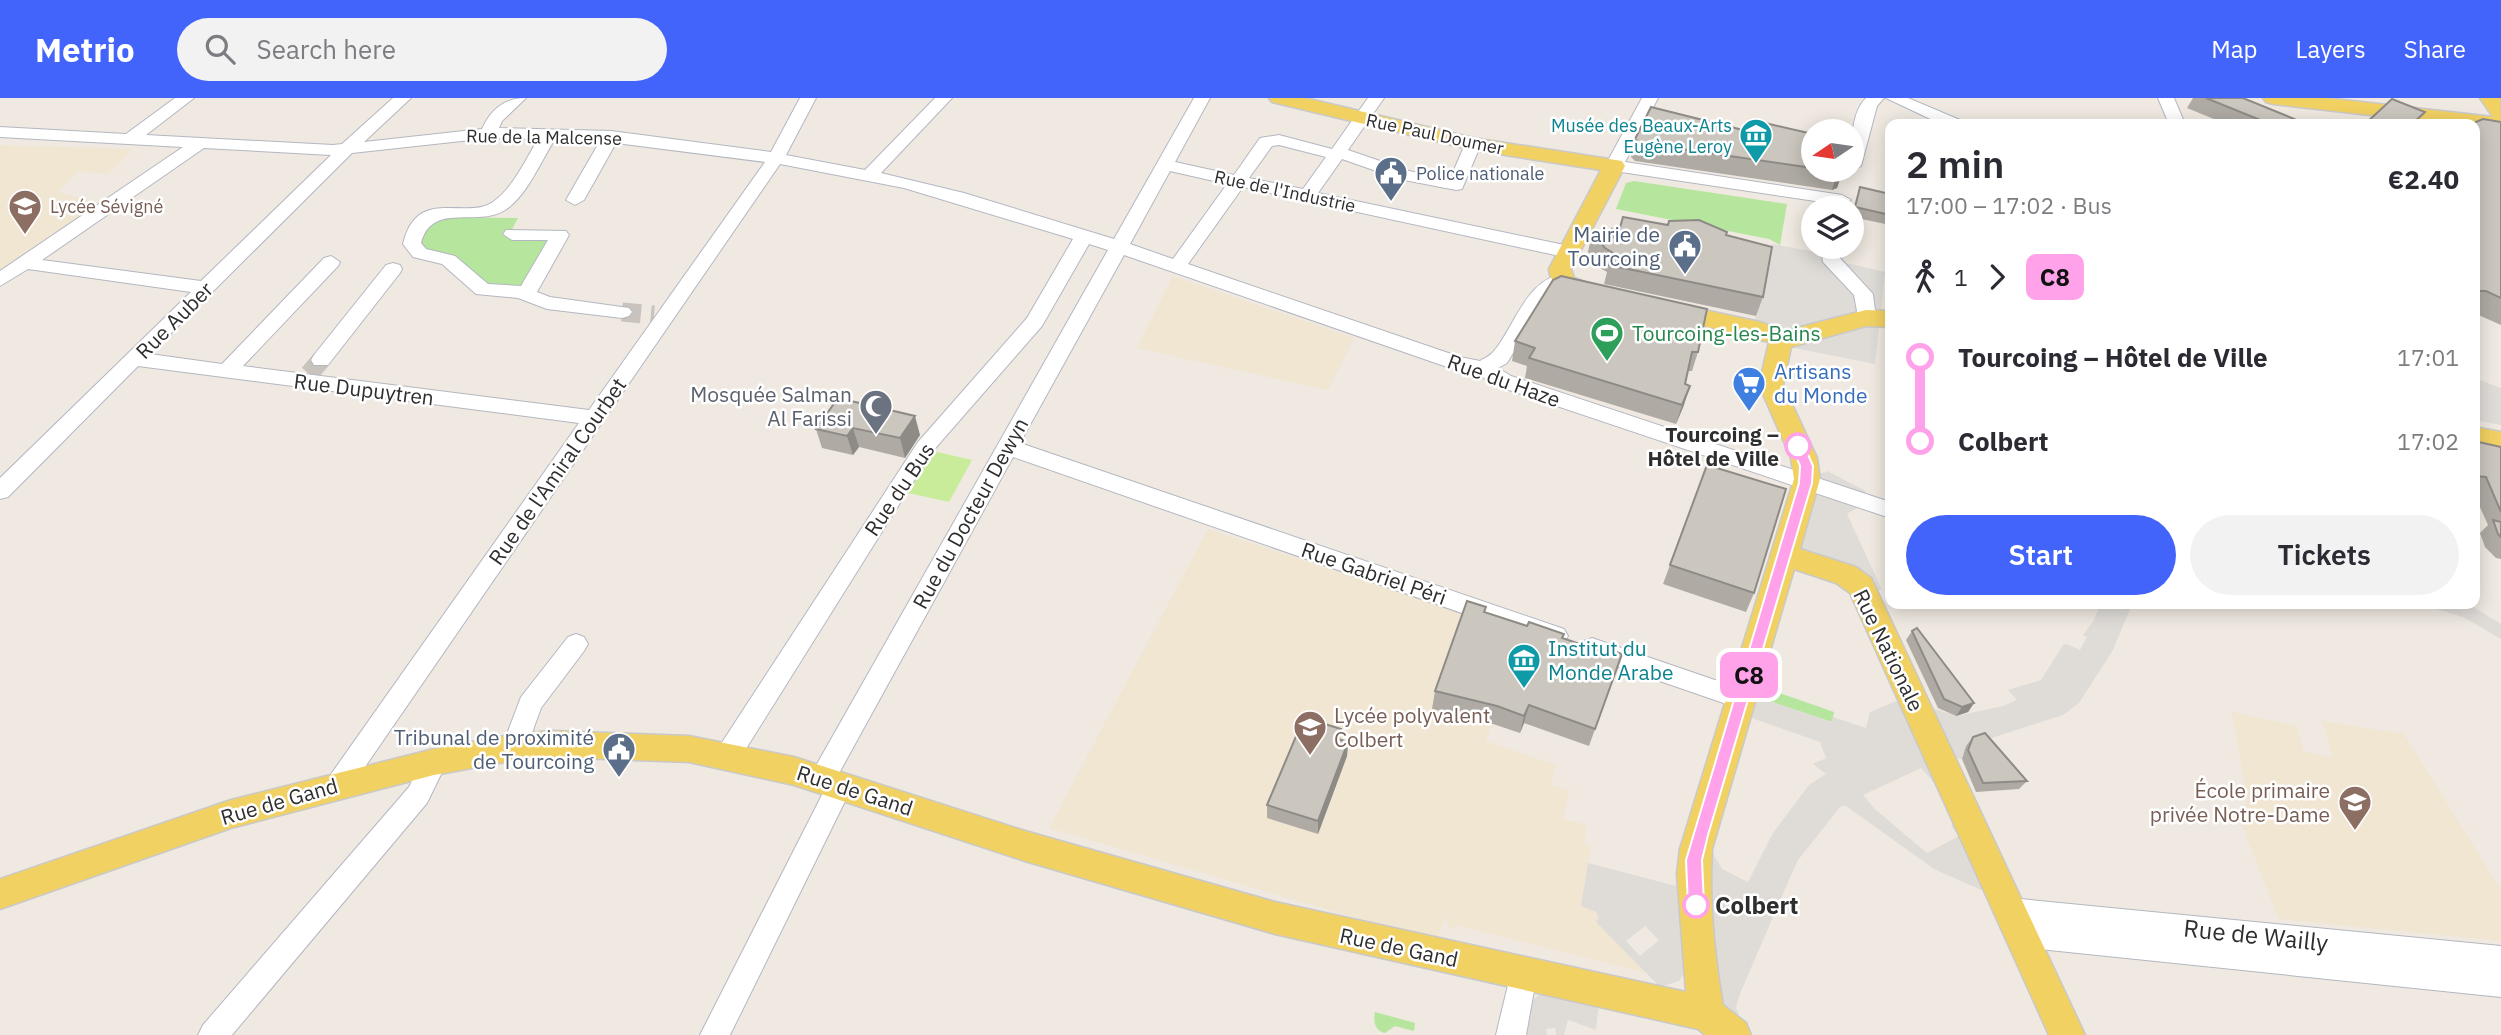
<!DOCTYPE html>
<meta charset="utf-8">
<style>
body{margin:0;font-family:"IBM Plex Sans",sans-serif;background:#f2f2f3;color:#2b2b33;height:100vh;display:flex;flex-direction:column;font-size:26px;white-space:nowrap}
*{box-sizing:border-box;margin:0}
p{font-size:23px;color:#7c7c81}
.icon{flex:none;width:38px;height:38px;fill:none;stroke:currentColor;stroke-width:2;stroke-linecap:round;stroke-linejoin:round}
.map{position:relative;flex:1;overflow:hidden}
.panel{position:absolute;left:1885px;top:21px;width:595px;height:490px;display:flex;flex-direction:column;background:#fff;border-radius:14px;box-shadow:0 4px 18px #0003}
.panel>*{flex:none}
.badge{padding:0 14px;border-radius:10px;font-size:24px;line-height:46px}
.needle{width:46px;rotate:257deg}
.controls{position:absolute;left:1801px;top:21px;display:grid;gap:14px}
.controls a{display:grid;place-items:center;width:63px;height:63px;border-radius:50%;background:#fff;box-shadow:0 4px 18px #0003;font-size:35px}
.map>.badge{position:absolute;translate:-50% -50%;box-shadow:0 0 0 4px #fff}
.legs{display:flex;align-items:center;gap:10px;height:77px;padding:0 21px;font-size:23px}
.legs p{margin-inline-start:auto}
.overview{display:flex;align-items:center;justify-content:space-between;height:119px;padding:0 21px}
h1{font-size:38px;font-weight:600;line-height:52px}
.button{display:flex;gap:14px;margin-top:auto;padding:14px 21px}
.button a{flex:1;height:80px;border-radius:42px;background:#4264fb;color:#fff;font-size:28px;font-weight:600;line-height:80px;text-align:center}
.button a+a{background:#f2f2f3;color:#2b2b33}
ul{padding:0 21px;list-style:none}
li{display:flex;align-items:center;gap:24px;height:84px;font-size:26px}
li i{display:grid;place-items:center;width:10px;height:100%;margin:0 9px;background:currentColor}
li i::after{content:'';width:18px;height:18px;margin:-9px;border:5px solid;border-radius:50%;background:#fff}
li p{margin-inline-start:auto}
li:first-child i{background:linear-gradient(#0000 50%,currentColor 0)}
li:last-child i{background:linear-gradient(currentColor 50%,#0000 0)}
header{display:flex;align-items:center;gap:42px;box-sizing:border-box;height:98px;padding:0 35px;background:#4264fb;color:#fff}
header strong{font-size:33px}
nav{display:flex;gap:38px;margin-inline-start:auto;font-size:24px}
.search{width:490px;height:63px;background:#f2f2f3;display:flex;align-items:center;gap:18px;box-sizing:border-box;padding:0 24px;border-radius:38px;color:#7c7c81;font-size:26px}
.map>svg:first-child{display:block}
.education{fill:#f0e6d1}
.green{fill:#b6e59e}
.pitch{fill:#c9ec9a}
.plaza{fill:#dfdcd8;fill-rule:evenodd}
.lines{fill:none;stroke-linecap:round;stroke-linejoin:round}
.minor-tunnel{stroke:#c8c4bd;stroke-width:19;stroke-dasharray:19 10;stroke-linecap:butt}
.minor-casing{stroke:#b4b7c1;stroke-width:2}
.major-casing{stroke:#c9c9c9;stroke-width:3}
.minor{fill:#fff;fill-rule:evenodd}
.major{fill:#f2d163;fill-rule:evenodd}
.wall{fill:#afaba4}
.shaded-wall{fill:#8e8b86}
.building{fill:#cbc7bf;stroke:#8e8b86;stroke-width:2}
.line-1{fill:#ffa2ea;stroke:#fff;stroke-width:2}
.stop-1-dot{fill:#fff;stroke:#ffa2ea;stroke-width:3.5}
.labels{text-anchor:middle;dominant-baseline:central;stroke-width:5;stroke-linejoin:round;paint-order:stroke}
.far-culture-label{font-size:18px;fill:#0d838f;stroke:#fff;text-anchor:end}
.far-street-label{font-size:18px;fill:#2e2e2e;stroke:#fff}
.far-service-label{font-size:18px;fill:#4e5e75;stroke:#fff;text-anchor:start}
.far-education-label{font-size:18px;fill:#785e54;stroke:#fff;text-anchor:start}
.service-label{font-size:21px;fill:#4e5e75;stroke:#fff;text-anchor:end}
.street-label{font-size:21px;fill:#2e2e2e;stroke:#fff}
.leisure-label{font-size:21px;fill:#27864d;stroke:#fff;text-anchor:start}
.shop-label{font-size:21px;fill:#366cbe;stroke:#fff;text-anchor:start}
.worship-label{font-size:21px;fill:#5b616d;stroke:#fff;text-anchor:end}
.stop-label{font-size:21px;font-weight:bold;fill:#2e2e2e;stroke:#fff;text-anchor:end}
.culture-label{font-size:21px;fill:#0d838f;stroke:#fff;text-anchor:start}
.education-label{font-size:21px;fill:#785e54;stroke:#fff;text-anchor:start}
.near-stop-label{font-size:24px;font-weight:bold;fill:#2e2e2e;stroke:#fff;text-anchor:start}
.near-street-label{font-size:24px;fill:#2e2e2e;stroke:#fff}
</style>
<header>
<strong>Metrio</strong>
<div class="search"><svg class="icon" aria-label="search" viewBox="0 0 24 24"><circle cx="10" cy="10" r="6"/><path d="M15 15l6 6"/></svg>Search here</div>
<nav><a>Map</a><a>Layers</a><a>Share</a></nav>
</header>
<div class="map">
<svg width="2501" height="937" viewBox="0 0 2501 937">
<rect width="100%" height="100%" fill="#efe9e1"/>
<g class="education">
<path d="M0 47 133 51 108 76 79 73 57 94 99 105 0 172Z"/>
<path d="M1173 178 1354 240 1328 292 1137 250Z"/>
<path d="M1208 431 1466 516 1492 626 1486 643 1556 667 1551 687 1570 692 1563 721 1587 727 1584 746 1591 748 1581 808 1596 814 1599 821 1597 824 1646 875 1459 828 1451 830 1447 827 1446 817 1436 845 1359 825 1360 821 1049 730Z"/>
<path d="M2232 614 2297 628 2304 654 2333 659 2322 623 2404 636 2501 792V843L2279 821 2238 718 2247 720 2246 696Z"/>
</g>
<g class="green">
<path d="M1634 83 1787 106 1780 147 1769 141 1616 111 1626 85Z"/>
<path d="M450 119 518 120 508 139 551 141 525 188 488 187 457 159 429 152 419 145 429 126Z"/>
<path d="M1759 588 1834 614 1832 624 1763 601 1757 594Z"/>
<path d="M1375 914 1415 925 1414 933 1395 928 1385 935C1375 933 1373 924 1375 914Z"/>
</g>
<path class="pitch" d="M933 353 972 362 949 404 908 395Z"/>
<g class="plaza">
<path d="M1772 146 1839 158 1846 165 1885 174 1875 266 1779 247 1754 226Z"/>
<path d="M2474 280 2501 290V327L2475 322Z"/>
<path d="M1827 373 1866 393 1859 409 1847 416 1882 492H1870L1800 452 1818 377Z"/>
<path d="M2100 506H2132L2113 552 2079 605 2063 617 1967 648 1962 661 1954 660 1929 621 1937 619 1932 610 1956 618 2003 608 2017 602 2008 592 2041 582 2063 547 2066 546 2080 552 2087 539 2083 537 2094 522Z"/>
<path d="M2420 506H2468L2501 526V541L2463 519Z"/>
<path d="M1757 594 1763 601 1831 624 1833 619 1866 630 1870 614 1901 601 1994 792H1981L1934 771 1846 708H1841L1798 762 1792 775 1739 898 1736 910 1739 916 1732 922 1719 901 1706 753 1712 754 1722 771 1748 784 1773 735 1809 687 1826 676 1813 666 1826 660 1820 644 1746 618ZM1921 670 1943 695 1955 723 1951 728 1959 738 1927 755 1876 712 1863 697Z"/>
<path d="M1588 765 1684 790 1688 870 1679 883 1660 889 1596 824 1599 820 1596 814 1581 808ZM1645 828 1659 842 1640 858 1626 843Z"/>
<path d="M1541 895 1599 904 1596 932 1568 922 1564 937H1556L1555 930 1546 931 1547 937H1524L1533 902Z"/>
</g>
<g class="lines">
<g class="minor-tunnel">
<path d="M622 214 654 217"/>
<path d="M309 276 321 262"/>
</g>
<defs>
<g id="minor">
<path d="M175 0H194L146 37 333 47 342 46 393 0H411L364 44 482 31C491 11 505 0 526 0L502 23 499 30 611 33 771 54 800 0H816L786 57 865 72 935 0H952L881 75 964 95 1114 141 1194 0H1210L1175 64 1234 77 1260 40 1279 37 1332 51 1368 0H1384L1348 52 1409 73 1450 81 1467 42H1479L1481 46 1462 91 1456 92 1399 81 1342 61 1318 95 1569 148 1578 154 1576 158 1569 160 1243 89 1188 166 1460 259 1480 263C1485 260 1491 257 1494 253 1513 232 1531 169 1569 179L1571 183 1547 199 1507 265 1498 270 1511 278 1890 404V420L1497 288 1477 276 1450 270 1124 157 1020 345 1564 531 1568 538 1564 545 1556 547 1548 545 1013 359 838 677 849 679 853 687 730 937H700L825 691 813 689 809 681 813 673 1108 152 1089 146 1042 228 932 354 737 665 728 668 719 665 715 657 719 649 918 344 1027 220 1073 141 904 90 780 66 347 695 338 698 329 695 325 687 329 679 579 325 138 268 8 399 0 401V380L191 194 28 171 0 188V173L183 49 0 39V29L126 36ZM489 40 538 41C526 61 513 90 493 104 465 123 417 87 403 146L413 159 442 166 476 196 518 200 547 211 622 220 629 218 632 214 629 210 550 199 537 194 569 137 566 133 506 132 503 136 512 142H548L521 188 488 186 455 158 426 151 421 145C432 103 477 130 505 112 527 98 541 63 555 41L600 43 566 102 575 107 584 102 616 45 765 64 589 312 243 268 338 168 340 164 331 158 324 160 222 266 150 256 352 55ZM1279 47 1326 59 1303 91 1249 80 1272 48ZM204 50 331 57 201 183 42 162ZM1170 73 1227 86 1173 161 1130 146Z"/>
<path d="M1642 0H1658L1625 64 1842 97 1851 102 1842 107 1608 72 1605 68Z"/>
<path d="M1866 0H1884L1877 8 1861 68 1852 73 1846 72H1852C1852 50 1849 17 1866 0Z"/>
<path d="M1886 0H1908L1960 22 1962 26H1941Z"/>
<path d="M2158 0H2174L2185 26H2169Z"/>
<path d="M1821 149H1839V159L1873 196 1876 220 1873 224H1859L1854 197 1823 164Z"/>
<path d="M393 165 400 167 402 171 400 175 328 267H314L311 262 314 257 386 167Z"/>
<path d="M576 536 584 539 588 546 584 553 541 610 524 657 515 660 506 657 502 649 521 599 568 539Z"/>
<path d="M1592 540 1750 594 1753 601 1750 608 1741 611 1584 557 1580 550 1584 543Z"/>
<path d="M434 653 443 656 447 664 427 705 232 937H198L203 927 409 689 425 656Z"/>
<path d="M2010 800 2501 848V899L2020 849 2010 845 2006 836 2012 826 2000 822 1996 813 2000 804Z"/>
<path d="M1523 862 1533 866 1537 876 1526 937H1496L1513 866Z"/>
</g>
<g id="major">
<path d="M1269 0H1305L1473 40 1622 63 1625 68 1571 171 1574 180 1598 189 1602 194 1598 199C1578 205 1551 194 1549 171L1601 72 1473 52 1272 4Z"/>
<path d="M2263 0H2326L2493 19 2480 0H2500L2501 32 2474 29V26H2449L2273 6 2266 4Z"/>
<path d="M1667 204 1760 224 1785 233 1866 212 1890 213V229L1866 228 1791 249 1783 287 1817 360 1820 381 1800 451 1856 469 1871 480 2085 937H2049L1850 495 1836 485 1794 471 1712 751C1709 802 1714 856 1723 907L1746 925 1751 937H1705L1698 931 1275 836 1025 763 794 687 689 664 552 659 515 662 434 677 231 730 0 811V781L231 702 434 651 515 636 552 633 689 638 794 659 1025 733 1275 804 1686 894 1677 776 1680 751 1794 381 1791 360 1759 287 1769 244 1659 217 1655 212 1659 207Z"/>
<path d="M2474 329 2501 334V352L2474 347Z"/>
</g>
</defs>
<use href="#minor" class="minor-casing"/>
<use href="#major" class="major-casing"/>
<use href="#minor" class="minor"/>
<use href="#major" class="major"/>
</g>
<g class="wall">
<path d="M2193 0H2243L2303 26H2226L2187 10Z"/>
<path d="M2501 24V227L2474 215V26Z"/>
<path d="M1747 33 1813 36V72H1843L1837 90 1832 92 1635 63 1631 59 1635 41Z"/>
<path d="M1860 89 1890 96V127L1852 119Z"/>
<path d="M1612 131 1619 133 1726 137 1763 199 1756 218 1604 186 1607 174 1600 170 1588 154 1592 134 1610 138Z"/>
<path d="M1515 243 1698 254 1692 273H1687L1685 286 1684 307 1676 326 1525 280 1527 268 1512 263Z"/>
<path d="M838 300 920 337 905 360 859 349 853 357 822 350 816 331Z"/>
<path d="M2474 343 2501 349V461L2496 460 2485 449 2480 435 2488 427 2474 396Z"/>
<path d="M1707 367 1754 495 1746 514 1663 486Z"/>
<path d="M1486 509 1485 514 1607 555 1622 556 1589 648 1524 625 1520 635 1493 626 1432 611 1435 593Z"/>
<path d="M1912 533 1974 605 1968 614 1956 618 1938 610 1906 542Z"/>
<path d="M1341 631 1340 641 1348 644 1347 658 1318 736 1267 720V707L1312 632Z"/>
<path d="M1973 639 2027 683 2019 691 1976 694 1962 661 1966 648Z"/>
</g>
<g class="shaded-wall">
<path d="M1843 72 1837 90 1832 92 1838 74Z"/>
<path d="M1690 288 1684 307 1676 326 1682 307Z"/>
<path d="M915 318 920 337 905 360 900 340Z"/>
<path d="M853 330 859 349 853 357 847 338Z"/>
<path d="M1974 605 1968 614 1956 618 1962 609Z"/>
<path d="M1529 607 1524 625 1520 635 1524 618Z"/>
<path d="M1348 644 1347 658 1318 736V723Z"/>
</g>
<g class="building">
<path d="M2206 0H2243L2304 25 2302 26H2270Z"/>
<path d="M2392 1 2425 14 2412 26H2365Z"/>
<path d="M1651 9 1747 33 1752 22 1813 36V70L1639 45 1635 41Z"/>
<path d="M2483 21 2501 24V200L2486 193H2474V26H2471Z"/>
<path d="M1824 72H1843L1838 74Z"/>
<path d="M1860 89 1890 96V117L1855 109Z"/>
<path d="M1623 119 1668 127 1669 123 1699 122 1727 134 1726 137 1772 149 1763 199 1609 167 1613 155 1605 150 1592 134 1613 139 1612 131 1619 133Z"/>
<path d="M1561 178 1707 211 1698 254H1692L1685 286 1690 288 1682 307 1529 260 1535 250 1515 243 1553 182Z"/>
<path d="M838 300 915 318 900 340 853 330 847 338 816 331Z"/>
<path d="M2474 343 2501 349V414L2486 379 2474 378Z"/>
<path d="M1707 367 1786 391 1754 495 1670 467Z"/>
<path d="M2493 422 2501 424V439L2498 436Z"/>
<path d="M1467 503 1486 509 1484 514 1527 528 1529 524 1564 536 1562 540 1607 555 1609 551 1622 556 1595 631 1529 607 1524 618 1497 608 1435 593Z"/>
<path d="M1917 530 1974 605 1962 609 1944 601 1912 533Z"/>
<path d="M1315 623 1341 631 1338 641 1348 644 1318 723 1267 707 1300 629 1312 632Z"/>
<path d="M1985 635 2027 683 1983 685 1968 652 1973 639Z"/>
</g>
<path class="line-1" d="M1798 344 1803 345 1813 368 1812 385 1708 737 1702 762 1704 807 1702 813 1696 815 1690 813 1688 807 1686 762 1799 385 1800 368 1792 348Z"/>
<defs>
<symbol id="museum-pin" viewBox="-11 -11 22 30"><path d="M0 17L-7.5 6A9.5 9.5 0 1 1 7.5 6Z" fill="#0f9aa8" stroke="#fff"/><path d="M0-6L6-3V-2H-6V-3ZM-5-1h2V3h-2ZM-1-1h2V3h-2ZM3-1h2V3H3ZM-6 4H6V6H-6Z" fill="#fff"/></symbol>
<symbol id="civic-pin" viewBox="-11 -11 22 30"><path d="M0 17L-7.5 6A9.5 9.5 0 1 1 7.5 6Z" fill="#5c6f8a" stroke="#fff"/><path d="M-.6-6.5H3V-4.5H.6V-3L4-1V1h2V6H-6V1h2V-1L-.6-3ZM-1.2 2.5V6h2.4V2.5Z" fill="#fff"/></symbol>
<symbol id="school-pin" viewBox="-11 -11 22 30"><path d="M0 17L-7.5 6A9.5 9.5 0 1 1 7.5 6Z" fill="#8d6e63" stroke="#fff"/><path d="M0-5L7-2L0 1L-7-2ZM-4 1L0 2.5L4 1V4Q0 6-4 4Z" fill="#fff"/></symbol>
<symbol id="stadium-pin" viewBox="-11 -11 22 30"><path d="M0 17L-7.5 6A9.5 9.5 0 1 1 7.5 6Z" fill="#2e9e5b" stroke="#fff"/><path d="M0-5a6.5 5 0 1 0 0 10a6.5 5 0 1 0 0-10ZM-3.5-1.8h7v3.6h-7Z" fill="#fff"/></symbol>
<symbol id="supermarket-pin" viewBox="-11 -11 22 30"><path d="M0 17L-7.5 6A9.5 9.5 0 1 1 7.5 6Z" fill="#3f7fe0" stroke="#fff"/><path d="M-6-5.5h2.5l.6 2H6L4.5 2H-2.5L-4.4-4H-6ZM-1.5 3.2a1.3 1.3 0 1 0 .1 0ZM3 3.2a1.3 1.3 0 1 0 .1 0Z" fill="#fff"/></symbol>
<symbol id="mosque-pin" viewBox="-11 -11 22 30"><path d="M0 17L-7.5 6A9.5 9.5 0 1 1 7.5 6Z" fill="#6b7280" stroke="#fff"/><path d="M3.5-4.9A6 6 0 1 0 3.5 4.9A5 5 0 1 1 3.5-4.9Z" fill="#fff"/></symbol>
</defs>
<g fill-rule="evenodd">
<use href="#museum-pin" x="1737" y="18" width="38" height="52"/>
<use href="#civic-pin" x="1372" y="56" width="38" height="52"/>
<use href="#school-pin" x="6" y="89" width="38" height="52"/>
<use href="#civic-pin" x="1666" y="129" width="38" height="52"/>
<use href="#stadium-pin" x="1588" y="216" width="38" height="52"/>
<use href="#supermarket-pin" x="1730" y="266" width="38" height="52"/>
<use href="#mosque-pin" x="857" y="289" width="38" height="52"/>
<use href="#museum-pin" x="1505" y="543" width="38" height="52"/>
<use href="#school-pin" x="1291" y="610" width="38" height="52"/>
<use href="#civic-pin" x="600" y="632" width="38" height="52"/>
<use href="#school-pin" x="2336" y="685" width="38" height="52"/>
</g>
<g class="stop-1-dot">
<circle cx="1798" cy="348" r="12"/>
<circle cx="1696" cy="807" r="12"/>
</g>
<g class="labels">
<g class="far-culture-label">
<text x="1732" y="27">Musée des Beaux-Arts<tspan x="1732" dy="21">Eugène Leroy</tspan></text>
</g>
<g class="far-street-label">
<text transform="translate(1435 36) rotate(12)">Rue Paul Doumer</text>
<text transform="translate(544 39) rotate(1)">Rue de la Malcense</text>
<text transform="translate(1285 93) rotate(12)">Rue de l'Industrie</text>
</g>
<g class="far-service-label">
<text x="1416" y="75">Police nationale</text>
</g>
<g class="far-education-label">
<text x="50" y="108">Lycée Sévigné</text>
</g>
<g class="service-label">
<text x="1660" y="136">Mairie de<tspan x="1660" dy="24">Tourcoing</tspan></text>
<text x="594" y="639">Tribunal de proximité<tspan x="594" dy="24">de Tourcoing</tspan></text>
</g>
<g class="street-label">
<text transform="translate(174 222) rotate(-45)">Rue Auber</text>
<text transform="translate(1504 282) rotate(20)">Rue du Haze</text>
<text transform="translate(364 291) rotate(7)">Rue Dupuytren</text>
<text transform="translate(557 373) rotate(-55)">Rue de l'Amiral Courbet</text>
<text transform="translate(899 391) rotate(-56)">Rue du Bus</text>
<text transform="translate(970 415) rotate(-61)">Rue du Docteur Dewyn</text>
<text transform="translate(1374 475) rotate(19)">Rue Gabriel Péri</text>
<text transform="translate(1889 552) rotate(64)">Rue Nationale</text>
<text transform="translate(855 692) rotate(18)">Rue de Gand</text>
<text transform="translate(279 703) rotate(-16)">Rue de Gand</text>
<text transform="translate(1399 849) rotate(12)">Rue de Gand</text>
</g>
<g class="leisure-label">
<text x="1632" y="235">Tourcoing-les-Bains</text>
</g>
<g class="shop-label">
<text x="1774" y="273">Artisans<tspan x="1774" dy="24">du Monde</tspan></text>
</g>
<g class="worship-label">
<text x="852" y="296">Mosquée Salman<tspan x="852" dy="24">Al Farissi</tspan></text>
</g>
<g class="stop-label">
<text x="1779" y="336">Tourcoing –<tspan x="1779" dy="24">Hôtel de Ville</tspan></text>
</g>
<g class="culture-label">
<text x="1548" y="550">Institut du<tspan x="1548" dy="24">Monde Arabe</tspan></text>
</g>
<g class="education-label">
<text x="1334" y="617">Lycée polyvalent<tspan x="1334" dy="24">Colbert</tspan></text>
<text x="2330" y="692" text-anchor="end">École primaire<tspan x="2330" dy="24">privée Notre-Dame</tspan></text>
</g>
<g class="near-stop-label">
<text x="1715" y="807">Colbert</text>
</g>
<g class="near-street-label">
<text transform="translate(2256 837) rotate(6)">Rue de Wailly</text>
</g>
</g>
</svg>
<div class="controls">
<a><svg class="needle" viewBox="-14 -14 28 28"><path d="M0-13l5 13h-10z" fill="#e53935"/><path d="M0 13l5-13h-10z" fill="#7c7c81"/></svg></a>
<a><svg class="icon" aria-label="layers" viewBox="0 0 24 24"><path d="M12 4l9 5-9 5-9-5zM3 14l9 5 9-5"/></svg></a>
</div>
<b class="badge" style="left:1749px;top:577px;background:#ffa2ea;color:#111">C8</b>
<section class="panel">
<div class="overview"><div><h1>2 min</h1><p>17:00 – 17:02 · Bus</p></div><b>€2.40</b></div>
<div class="legs"><svg class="icon" aria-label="walk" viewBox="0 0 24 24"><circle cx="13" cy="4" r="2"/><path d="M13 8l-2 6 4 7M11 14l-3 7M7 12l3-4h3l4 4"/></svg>1<svg class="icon" aria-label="forward" viewBox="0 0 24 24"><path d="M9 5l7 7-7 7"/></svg><b class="badge" style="background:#ffa2ea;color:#111">C8</b></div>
<ul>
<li><i style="color:#ffa2ea"></i><b>Tourcoing – Hôtel de Ville</b><p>17:01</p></li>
<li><i style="color:#ffa2ea"></i><b>Colbert</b><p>17:02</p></li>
</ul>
<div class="button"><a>Start</a><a>Tickets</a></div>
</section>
</div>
